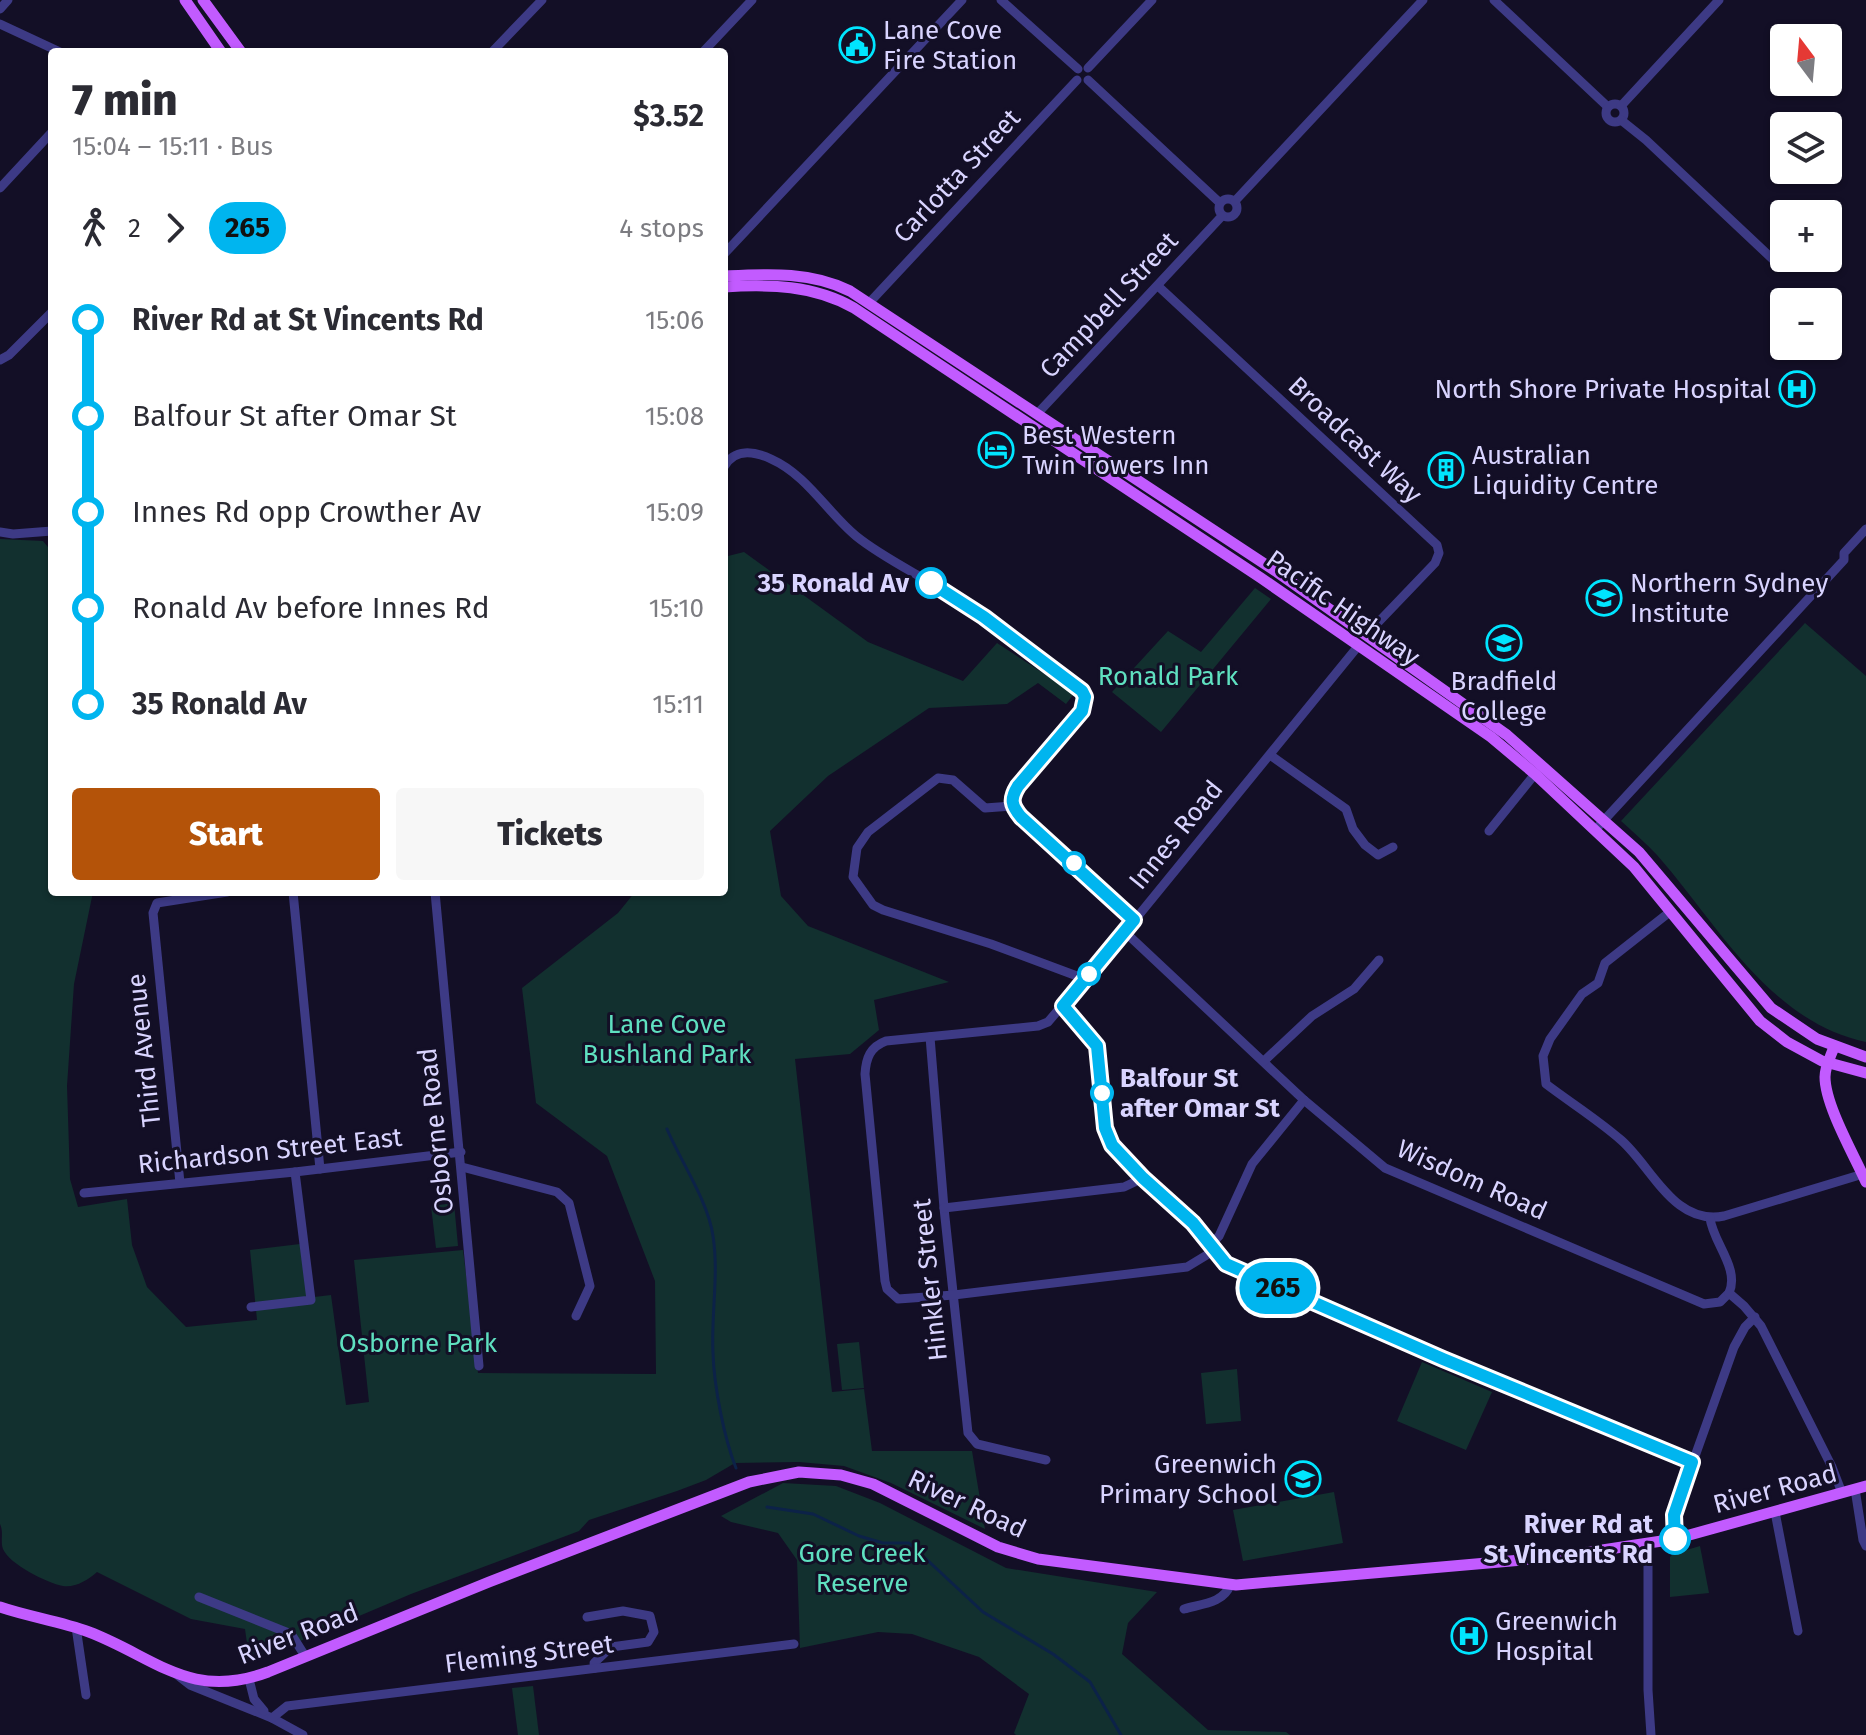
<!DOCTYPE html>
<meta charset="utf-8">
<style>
body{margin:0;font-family:"Fira Sans",sans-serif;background:#f7f7f7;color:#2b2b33;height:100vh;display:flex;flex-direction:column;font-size:30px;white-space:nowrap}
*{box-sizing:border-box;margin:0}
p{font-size:26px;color:#7c7c81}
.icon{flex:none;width:44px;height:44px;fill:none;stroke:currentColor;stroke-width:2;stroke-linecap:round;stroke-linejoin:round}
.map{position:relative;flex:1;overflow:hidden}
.details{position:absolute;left:48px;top:48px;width:680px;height:848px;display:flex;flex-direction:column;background:#fff;border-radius:8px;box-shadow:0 2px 6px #0004}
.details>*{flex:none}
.badge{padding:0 16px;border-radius:26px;font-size:28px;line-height:52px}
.needle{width:52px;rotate:344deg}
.controls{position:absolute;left:1770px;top:24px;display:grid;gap:16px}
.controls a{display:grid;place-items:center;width:72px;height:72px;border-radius:8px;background:#fff;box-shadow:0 2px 6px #0004;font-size:40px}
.map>.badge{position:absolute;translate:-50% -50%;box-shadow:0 0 0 4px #fff}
.legs{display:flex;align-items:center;gap:12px;height:88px;padding:0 24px;font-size:26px}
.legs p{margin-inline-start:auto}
.summary{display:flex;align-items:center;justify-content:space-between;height:136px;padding:0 24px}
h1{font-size:44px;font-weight:800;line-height:60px}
.button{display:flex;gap:16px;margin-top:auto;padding:16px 24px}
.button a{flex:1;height:92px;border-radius:8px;background:#b45309;color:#fff;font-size:32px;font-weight:800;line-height:92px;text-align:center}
.button a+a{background:#f7f7f7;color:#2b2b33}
ul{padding:0 24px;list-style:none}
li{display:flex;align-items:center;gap:28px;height:96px;font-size:30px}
li i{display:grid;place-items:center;width:12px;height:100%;margin:0 10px;background:currentColor}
li i::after{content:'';width:20px;height:20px;margin:-10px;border:6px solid;border-radius:50%;background:#fff}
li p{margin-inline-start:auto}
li:first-child i{background:linear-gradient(#0000 50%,currentColor 0)}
li:last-child i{background:linear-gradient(currentColor 50%,#0000 0)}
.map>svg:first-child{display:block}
.green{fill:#12302f}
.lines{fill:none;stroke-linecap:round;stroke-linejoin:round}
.stream{stroke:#0c2248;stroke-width:3}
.minor{stroke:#3d3a85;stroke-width:9}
.major{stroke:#c25bff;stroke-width:11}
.line-1-casing{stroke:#fff;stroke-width:18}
.line-1{stroke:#00b5ef;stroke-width:12}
.stop-1-dot{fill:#fff;stroke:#00b5ef;stroke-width:4}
.labels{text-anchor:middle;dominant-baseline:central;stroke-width:6;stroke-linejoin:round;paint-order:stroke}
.poi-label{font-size:26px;fill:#d9d4ff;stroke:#130f26;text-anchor:start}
.street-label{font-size:26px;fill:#d9d4ff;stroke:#130f26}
.stop-label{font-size:26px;font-weight:bold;fill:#d9d4ff;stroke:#130f26;text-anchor:end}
.park-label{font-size:26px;fill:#5fe0c0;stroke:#130f26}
</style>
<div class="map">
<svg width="1866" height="1735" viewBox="0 0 1866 1735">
<rect width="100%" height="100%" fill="#130f26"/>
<g class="green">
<path d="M0 539 43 541 52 552V892H93L74 984 67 1086 70 1179 78 1207 127 1199 132 1245 147 1287 186 1327 257 1320 250 1250 300 1244 314 1297 331 1295 346 1405 369 1402 354 1260 463 1250 478 1373 656 1374 655 1281 607 1156 536 1103 522 988 618 913 635 892H724V557L744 552 868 642 963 681 997 643 1072 692 1073 695 1066 704 1038 683 1007 704 929 708 828 776 770 831 781 896 808 926 949 982 874 1000 879 1030 850 1054 795 1059 832 1392 864 1389 872 1451H972L985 1529 891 1483 844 1466 799 1462 735 1463 706 1480 677 1491 589 1520 579 1531 411 1594 286 1647 249 1658 245 1629 191 1619 97 1572C88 1580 75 1588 63 1586 47 1583 9 1564 3 1549 0 1541 4 1532 0 1524Z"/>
<path d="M1255 588 1271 599 1161 732 1112 692 1168 631 1201 652Z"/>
<path d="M1805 623 1866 676V1042C1768 1021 1718 924 1657 855 1646 843 1633 832 1621 821Z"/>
<path d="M454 1203 458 1246 436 1248 431 1206Z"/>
<path d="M859 1342 864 1388 842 1390 837 1344Z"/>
<path d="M1422 1362 1492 1392 1466 1450 1397 1421Z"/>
<path d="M1237 1369 1241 1421 1206 1424 1201 1373Z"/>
<path d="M783 1483 836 1486 880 1503 1006 1568 1157 1592 1128 1623 1122 1654 1208 1730 1286 1732 1290 1735H1016L1014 1733 1029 1694 979 1657 912 1634 878 1632 800 1648 797 1560 778 1533 731 1522 721 1516Z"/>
<path d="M1334 1492 1343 1543 1243 1561 1233 1510Z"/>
<path d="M1700 1546 1709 1593 1670 1597V1557L1673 1554Z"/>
<path d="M533 1686 539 1735H518L512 1688Z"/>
</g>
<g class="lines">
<g class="stream">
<path d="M667 1129C681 1162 708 1201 713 1236 719 1274 711 1315 713 1353 714 1386 724 1438 736 1468"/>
<path d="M767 1507 813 1514 859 1536 883 1543H909L983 1612 1053 1654 1090 1682 1121 1735"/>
</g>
<g class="minor">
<path d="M1001 0 1078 69"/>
<path d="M1494 0 1608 107"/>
<path d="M0 9 8 0"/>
<path d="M0 24 60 52"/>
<path d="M492 52 542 0"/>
<path d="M703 52 752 0"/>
<path d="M1088 68 1152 0"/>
<path d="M1088 80 1220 203"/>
<circle cx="1615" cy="113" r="9"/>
<path d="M1621 106 1719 0"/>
<path d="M1621 120 1646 140 1781 267"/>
<path d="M0 188 52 132"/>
<circle cx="1228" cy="208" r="9"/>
<path d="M1235 201 1423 0"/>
<path d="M724 254 962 0"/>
<path d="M1158 286 1437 545 1439 553 1435 563 1367 634"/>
<path d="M870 302 1077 80"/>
<path d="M0 360 9 355 52 312"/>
<path d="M1038 413 1222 216"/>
<path d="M724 467C734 448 754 451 771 459 807 475 827 512 856 536 883 558 920 575 949 594 995 624 1038 658 1082 691L1085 697 1082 711 1018 786 1013 794 1012 806 1134 920"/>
<path d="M0 532 13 534 52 531"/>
<path d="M1270 755 1346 809 1353 829 1365 845 1378 855 1393 847"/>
<path d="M1012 806 985 808 953 780 938 778 868 832 857 848 853 877 873 905 883 910 991 944 1085 979"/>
<path d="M1595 830 1844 560V553L1866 529"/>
<path d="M1489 831 1535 774"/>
<path d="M293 892 320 1169"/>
<path d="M435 892 479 1366"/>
<path d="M1671 911 1605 963 1598 983 1582 994 1550 1039 1543 1056 1546 1084C1571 1103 1597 1119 1621 1140 1652 1167 1674 1226 1724 1216L1863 1174"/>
<path d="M1125 932 1304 1100 1385 1168 1704 1304 1720 1302 1729 1293"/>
<path d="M1063 1006 1097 1046 1105 1128 1112 1145 1143 1178 1193 1223 1226 1264 1443 1359 1692 1462"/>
<path d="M930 1037 944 1208 968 1433 977 1444 1046 1460"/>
<path d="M1264 1061 1312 1016 1354 989 1379 960"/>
<path d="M462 1167 557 1192 569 1203 590 1286 576 1316"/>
<path d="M180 1183 153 913 157 903 227 892"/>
<path d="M84 1193 295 1172 461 1152"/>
<path d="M944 1208 1124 1187 1143 1178"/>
<path d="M1710 1218C1713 1243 1740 1268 1729 1293L1744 1306 1761 1326 1832 1467 1842 1493"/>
<path d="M1210 1245 1219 1236 1252 1164 1304 1100"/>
<path d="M1215 1250 1187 1267 954 1295 898 1299 887 1289 885 1281 865 1074C866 1058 870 1047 886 1041L1038 1026 1048 1022 1125 932 1359 645"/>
<path d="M251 1307 311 1300 295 1172"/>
<path d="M1855 1489 1863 1540 1866 1546"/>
<path d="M1775 1512 1798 1631"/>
<path d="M1675 1539 1674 1515 1734 1347 1745 1327 1755 1317"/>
<path d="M1648 1544V1690L1651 1735"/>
<path d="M199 1597 286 1632 293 1637 305 1656"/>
<path d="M1184 1609C1201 1604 1224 1603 1230 1585"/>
<path d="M587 1617 623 1611 650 1616 654 1632 648 1642 611 1647 594 1663 595 1668"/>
<path d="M76 1627 86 1695"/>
<path d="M176 1674 190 1685 272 1718 303 1735"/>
<path d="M249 1679 254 1699 264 1711"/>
<path d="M272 1718 287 1706 794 1644"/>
</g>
<g class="major">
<path d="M185 0 221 52"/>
<path d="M203 0 241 52"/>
<path d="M724 276C767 274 811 271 850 291L1277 572 1507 735 1639 852 1771 1008 1817 1039 1866 1057"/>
<path d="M724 287C769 284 814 285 854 308L1261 578 1491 737 1535 774 1634 867 1760 1021 1787 1042 1822 1061 1866 1073"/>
<path d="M1834 1047C1831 1056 1825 1066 1825 1077 1825 1105 1854 1155 1866 1182"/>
<path d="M0 1607C29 1617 60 1621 89 1632 155 1657 190 1701 268 1672L489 1582 749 1482 799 1472 841 1475 873 1484 998 1547 1038 1559 1236 1585 1556 1557 1675 1539 1866 1486"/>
</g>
</g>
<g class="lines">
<defs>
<path id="line-1" d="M931 583 984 617 1082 691 1085 697 1082 711 1018 786C1010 799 1011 805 1021 817L1134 920 1063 1006 1097 1046 1105 1128 1112 1145 1143 1178 1193 1223 1226 1264 1443 1359 1692 1462 1674 1515 1675 1539"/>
</defs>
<use href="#line-1" class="line-1-casing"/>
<use href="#line-1" class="line-1"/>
</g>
<defs>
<symbol id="civic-ring" viewBox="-11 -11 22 22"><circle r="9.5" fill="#130f26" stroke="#00e5ff" stroke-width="1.5"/><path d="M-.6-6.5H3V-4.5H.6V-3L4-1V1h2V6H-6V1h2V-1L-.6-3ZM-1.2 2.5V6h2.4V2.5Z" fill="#00e5ff"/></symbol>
<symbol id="hospital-ring" viewBox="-11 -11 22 22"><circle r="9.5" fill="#130f26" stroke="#00e5ff" stroke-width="1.5"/><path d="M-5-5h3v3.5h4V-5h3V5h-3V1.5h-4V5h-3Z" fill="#00e5ff"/></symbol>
<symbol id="hotel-ring" viewBox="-11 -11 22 22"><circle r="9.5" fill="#130f26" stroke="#00e5ff" stroke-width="1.5"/><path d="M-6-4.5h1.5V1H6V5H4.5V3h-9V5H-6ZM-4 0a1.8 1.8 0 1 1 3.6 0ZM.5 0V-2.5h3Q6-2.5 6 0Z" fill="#00e5ff"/></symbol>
<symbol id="building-ring" viewBox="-11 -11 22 22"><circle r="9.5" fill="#130f26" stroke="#00e5ff" stroke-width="1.5"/><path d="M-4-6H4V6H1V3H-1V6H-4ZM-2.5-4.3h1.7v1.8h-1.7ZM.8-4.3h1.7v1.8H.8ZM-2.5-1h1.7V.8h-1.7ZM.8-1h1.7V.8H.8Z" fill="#00e5ff"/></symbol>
<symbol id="university-ring" viewBox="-11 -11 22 22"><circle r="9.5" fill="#130f26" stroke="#00e5ff" stroke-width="1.5"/><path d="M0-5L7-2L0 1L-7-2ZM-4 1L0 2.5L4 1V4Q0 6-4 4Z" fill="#00e5ff"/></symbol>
<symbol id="school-ring" viewBox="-11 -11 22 22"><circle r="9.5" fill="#130f26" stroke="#00e5ff" stroke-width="1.5"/><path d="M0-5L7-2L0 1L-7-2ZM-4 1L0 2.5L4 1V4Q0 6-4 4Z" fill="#00e5ff"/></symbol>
</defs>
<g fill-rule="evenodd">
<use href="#civic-ring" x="837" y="25" width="40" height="40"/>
<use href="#hospital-ring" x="1777" y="369" width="40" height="40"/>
<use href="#hotel-ring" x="976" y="430" width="40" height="40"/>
<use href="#building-ring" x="1426" y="450" width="40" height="40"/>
<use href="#university-ring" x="1584" y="578" width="40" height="40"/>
<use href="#school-ring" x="1484" y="623" width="40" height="40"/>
<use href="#school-ring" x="1283" y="1459" width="40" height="40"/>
<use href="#hospital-ring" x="1449" y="1616" width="40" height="40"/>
</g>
<g class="stop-1-dot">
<circle cx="931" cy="583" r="14"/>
<circle cx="1074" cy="863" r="10"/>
<circle cx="1089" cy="974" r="10"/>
<circle cx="1102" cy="1093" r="10"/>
<circle cx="1675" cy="1539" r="14"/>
</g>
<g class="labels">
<g class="poi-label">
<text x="883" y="30">Lane Cove<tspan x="883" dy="30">Fire Station</tspan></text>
<text x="1771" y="389" text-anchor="end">North Shore Private Hospital</text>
<text x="1022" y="435">Best Western<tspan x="1022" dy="30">Twin Towers Inn</tspan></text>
<text x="1472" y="455">Australian<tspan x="1472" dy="30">Liquidity Centre</tspan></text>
<text x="1630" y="583">Northern Sydney<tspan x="1630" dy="30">Institute</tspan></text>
<text x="1504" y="681" text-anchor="middle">Bradfield<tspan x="1504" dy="30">College</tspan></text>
<text x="1277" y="1464" text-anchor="end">Greenwich<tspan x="1277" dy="30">Primary School</tspan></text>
<text x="1495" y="1621">Greenwich<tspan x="1495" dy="30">Hospital</tspan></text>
</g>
<g class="street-label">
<text transform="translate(957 176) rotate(-47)">Carlotta Street</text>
<text transform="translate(1109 305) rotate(-47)">Campbell Street</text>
<text transform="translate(1355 440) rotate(43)">Broadcast Way</text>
<text transform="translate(1343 608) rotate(35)">Pacific Highway</text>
<text transform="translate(1176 835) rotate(-51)">Innes Road</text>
<text transform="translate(144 1050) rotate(-96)">Third Avenue</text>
<text transform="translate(436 1131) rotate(-96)">Osborne Road</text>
<text transform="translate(270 1151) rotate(-6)">Richardson Street East</text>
<text transform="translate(1472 1180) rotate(24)">Wisdom Road</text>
<text transform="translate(930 1280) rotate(-96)">Hinkler Street</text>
<text transform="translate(1775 1489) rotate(-15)">River Road</text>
<text transform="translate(967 1504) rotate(25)">River Road</text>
<text transform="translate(298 1634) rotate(-21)">River Road</text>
<text transform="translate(529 1654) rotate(-7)">Fleming Street</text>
</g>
<g class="stop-label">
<text x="909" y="583">35 Ronald Av</text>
<text x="1120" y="1078" text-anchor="start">Balfour St<tspan x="1120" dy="30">after Omar St</tspan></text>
<text x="1653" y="1524">River Rd at<tspan x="1653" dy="30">St Vincents Rd</tspan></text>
</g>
<g class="park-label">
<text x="1168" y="676">Ronald Park</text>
<text x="667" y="1024">Lane Cove<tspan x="667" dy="30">Bushland Park</tspan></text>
<text x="418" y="1343">Osborne Park</text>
<text x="862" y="1553">Gore Creek<tspan x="862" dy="30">Reserve</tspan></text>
</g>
</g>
</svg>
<div class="controls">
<a><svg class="needle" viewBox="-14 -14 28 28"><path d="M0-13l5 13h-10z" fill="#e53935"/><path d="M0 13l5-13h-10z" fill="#7c7c81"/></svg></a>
<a><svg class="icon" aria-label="layers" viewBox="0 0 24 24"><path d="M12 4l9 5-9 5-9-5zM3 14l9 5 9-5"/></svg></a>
<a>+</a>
<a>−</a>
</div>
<b class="badge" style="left:1278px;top:1288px;background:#00b5ef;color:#111">265</b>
<section class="details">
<div class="summary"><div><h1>7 min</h1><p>15:04 – 15:11 · Bus</p></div><b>$3.52</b></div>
<div class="legs"><svg class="icon" aria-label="walk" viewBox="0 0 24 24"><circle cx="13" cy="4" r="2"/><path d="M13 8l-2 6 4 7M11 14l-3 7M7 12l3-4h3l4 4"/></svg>2<svg class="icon" aria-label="forward" viewBox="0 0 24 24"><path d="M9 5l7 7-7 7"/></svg><b class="badge" style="background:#00b5ef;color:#111">265</b><p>4 stops</p></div>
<ul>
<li><i style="color:#00b5ef"></i><b>River Rd at St Vincents Rd</b><p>15:06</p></li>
<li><i style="color:#00b5ef"></i><span>Balfour St after Omar St</span><p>15:08</p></li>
<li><i style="color:#00b5ef"></i><span>Innes Rd opp Crowther Av</span><p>15:09</p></li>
<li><i style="color:#00b5ef"></i><span>Ronald Av before Innes Rd</span><p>15:10</p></li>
<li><i style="color:#00b5ef"></i><b>35 Ronald Av</b><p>15:11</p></li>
</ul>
<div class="button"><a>Start</a><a>Tickets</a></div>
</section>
</div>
